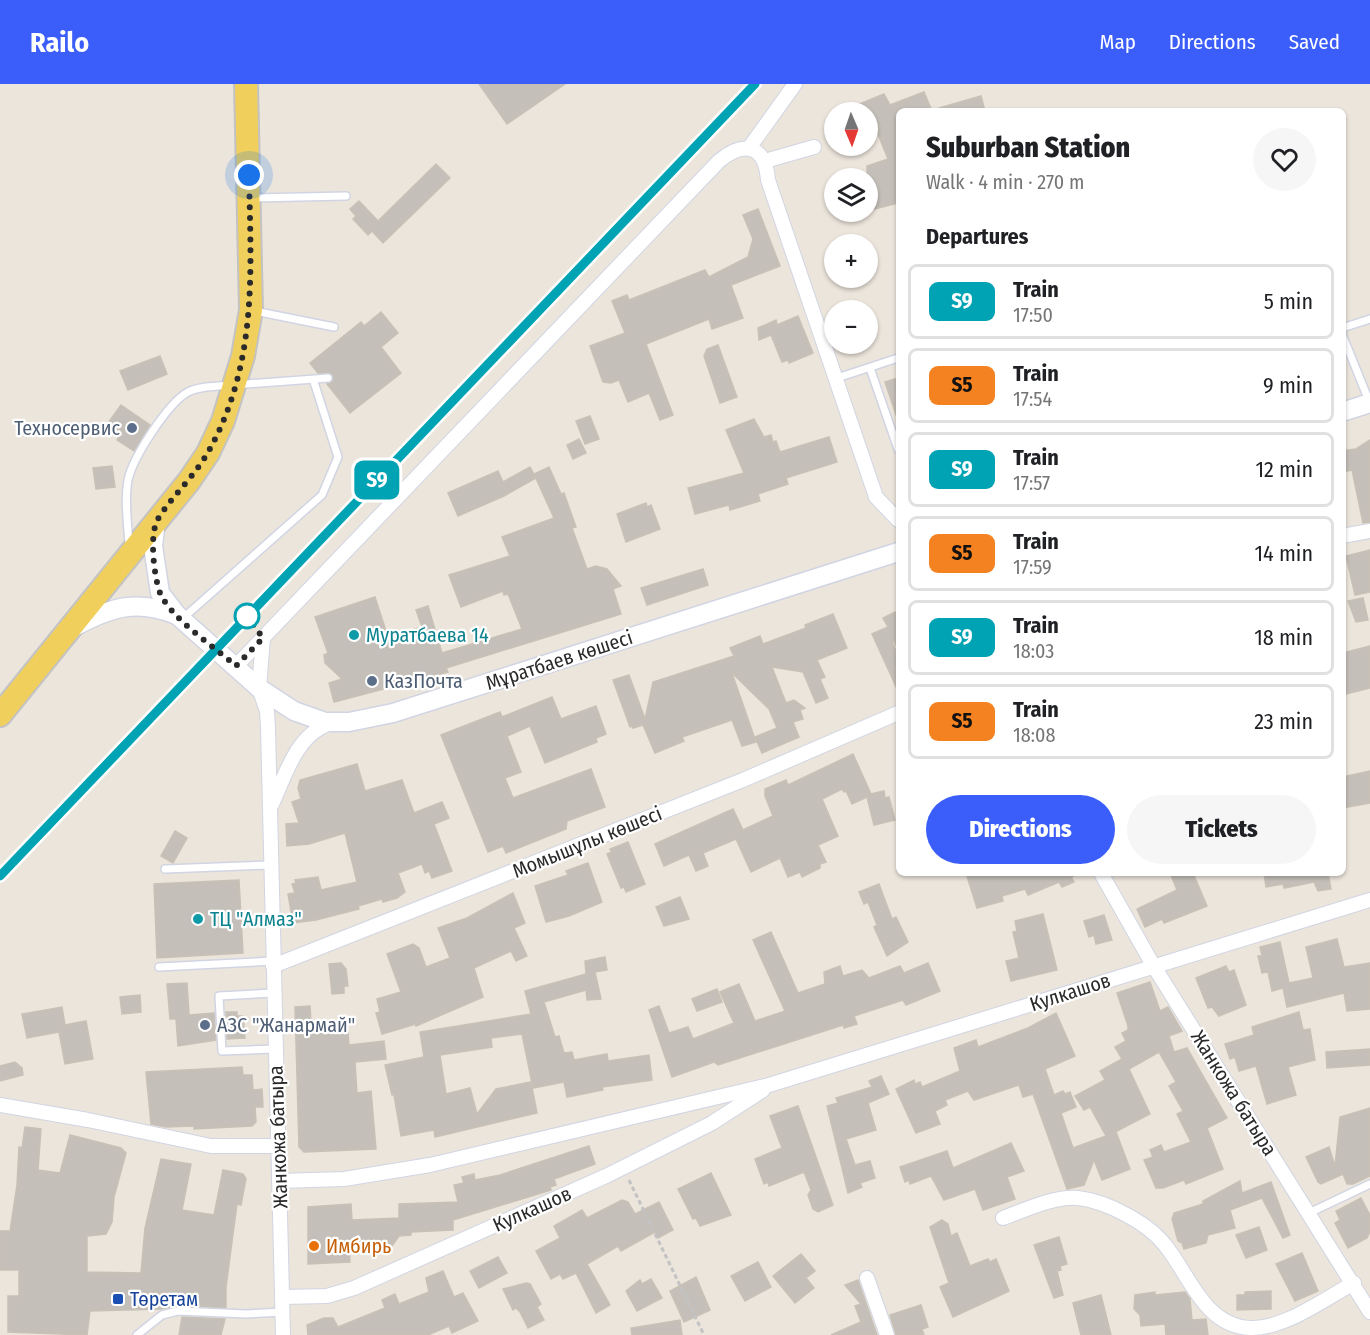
<!DOCTYPE html>
<meta charset="utf-8">
<style>
body{margin:0;font-family:"Fira Sans Condensed",sans-serif;background:#f6f6f6;color:#202124;height:100vh;display:flex;flex-direction:column;font-size:22px;white-space:nowrap}
*{box-sizing:border-box;margin:0}
p{font-size:20px;color:#757577}
.icon{flex:none;width:33px;height:33px;fill:none;stroke:currentColor;stroke-width:2;stroke-linecap:round;stroke-linejoin:round}
.map{position:relative;flex:1;overflow:hidden}
.side{position:absolute;left:896px;top:24px;width:450px;height:768px;display:flex;flex-direction:column;background:#fff;border-radius:9px;box-shadow:0 2px 4px #0004}
.side>*{flex:none}
.badge{padding:0 12px;border-radius:9px;font-size:21px;line-height:39px}
.needle{width:39px;rotate:178deg}
.buttons{position:absolute;left:824px;top:18px;display:grid;gap:12px}
.buttons a{display:grid;place-items:center;width:54px;height:54px;border-radius:50%;background:#fff;box-shadow:0 2px 4px #0004;font-size:30px}
.you{position:absolute;width:30px;height:30px;margin:-15px;border:4px solid #fff;border-radius:50%;background:#1a73e8;box-shadow:0 0 0 9px #1a73e833}
.map>.badge{position:absolute;translate:-50% -50%;box-shadow:0 0 0 3px #fff}
h2{padding:0 30px;font-size:22px;line-height:54px}
.round{display:grid;place-items:center;flex:none;width:63px;height:63px;border-radius:32px;background:#f6f6f6}
.overview{display:flex;align-items:center;justify-content:space-between;height:102px;padding:0 30px}
h1{font-size:28px;font-weight:800;line-height:45px}
.cta{display:flex;gap:12px;margin-top:auto;padding:12px 30px}
.cta a{flex:1;height:69px;border-radius:36px;background:#3b5efa;color:#fff;font-size:24px;font-weight:800;line-height:69px;text-align:center}
.cta a+a{background:#f6f6f6;color:#202124}
ul{padding:0;list-style:none}
li{display:flex;align-items:center;gap:18px;height:75px;margin:0 12px 9px;padding:0 18px;border:3px solid #e0e0e0;border-radius:9px}
li div{flex:1}
li b{display:block;font-size:22px}
li em{font-style:normal}
li .badge{min-width:66px;font-weight:700;text-align:center}
header{display:flex;align-items:center;gap:36px;box-sizing:border-box;height:84px;padding:0 30px;background:#3b5efa;color:#fff}
header strong{font-size:28px}
nav{display:flex;gap:33px;margin-inline-start:auto;font-size:21px}
.map>svg:first-child{display:block}
.building{fill:#c4bfb8;stroke:#c8c1b6;stroke-width:1.5}
.lines{fill:none;stroke-linecap:round;stroke-linejoin:round}
.service-casing{stroke:#d1d5e3;stroke-width:10}
.minor-casing{stroke:#d1d5e3;stroke-width:16}
.tertiary-casing{stroke:#d1d5e3;stroke-width:21}
.primary-casing{stroke:#c3c3c3;stroke-width:26}
.path{stroke:#c3c3c3;stroke-width:3;stroke-dasharray:4.5 3;stroke-linecap:butt}
.service{stroke:#fff;stroke-width:7}
.minor{stroke:#fff;stroke-width:14}
.tertiary{stroke:#fff;stroke-width:18}
.primary{stroke:#f1cf5c;stroke-width:22}
.rail{stroke:#9fa2b5;stroke-width:4.5}
.line-casing{stroke:#fff;stroke-width:14}
.line{stroke:#00a3b4;stroke-width:9}
.walk{stroke:#2a2a2a;stroke-width:6;stroke-dasharray:0 10.8}
.service-dot{fill:#5c6f8a;stroke:#fff;stroke-width:2}
.stop-dot{fill:#fff;stroke:#00a3b4;stroke-width:3}
.culture-dot{fill:#0f9aa8;stroke:#fff;stroke-width:2}
.food-dot{fill:#e8710a;stroke:#fff;stroke-width:2}
.transit-dot{fill:#1a4fb4;stroke:#fff;stroke-width:2}
.labels{text-anchor:middle;dominant-baseline:central;stroke-width:4.5;stroke-linejoin:round;paint-order:stroke}
.service-label{font-size:20px;fill:#4e5e75;stroke:#fff;text-anchor:start}
.culture-label{font-size:20px;fill:#0d838f;stroke:#fff;text-anchor:start}
.street-label{font-size:20px;fill:#2a2a2a;stroke:#fff}
.food-label{font-size:20px;fill:#c56008;stroke:#fff;text-anchor:start}
.transit-label{font-size:20px;fill:#164399;stroke:#fff;text-anchor:start}
</style>
<header>
<strong>Railo</strong>
<nav><a>Map</a><a>Directions</a><a>Saved</a></nav>
</header>
<div class="map">
<svg width="1370" height="1251" viewBox="0 0 1370 1251">
<rect width="100%" height="100%" fill="#ece5dc"/>
<g class="building">
<path d="M479 0H565L507 40Z"/>
<path d="M924 8 932 27H898V119L867 127V82L888 75 869 28H840L884 10 890 21Z"/>
<path d="M981 12 985 27H940L939 24Z"/>
<path d="M436 80 450 94 383 159 372 147 368 151 353 135 356 132 350 125 359 117 378 137Z"/>
<path d="M758 125 780 182 731 201 743 234 712 245 709 235 646 260 673 331 660 336 649 309 628 318 619 296 611 299 603 298 590 262 625 249 612 217 627 211 629 216 705 186 709 193 748 173 753 155 743 131Z"/>
<path d="M381 228 398 249 381 263 401 289 350 329 327 300 333 297 332 290 318 289 310 279 361 238 364 242Z"/>
<path d="M798 232 813 269 789 279 788 276 782 278 771 251 759 256 758 244 776 236 777 241Z"/>
<path d="M718 261 737 313 720 319 704 272 707 265Z"/>
<path d="M160 272 167 290 128 306 120 287Z"/>
<path d="M898 294V330L896 331 885 298Z"/>
<path d="M121 321 150 341 134 367 117 356 122 348 108 339Z"/>
<path d="M590 332 599 355 585 360 576 337Z"/>
<path d="M754 335 764 353 771 351 773 358 776 357 780 368 829 353 837 378 786 394 788 400 758 410 760 417 730 426 729 421 725 422 695 430 688 404 744 389 726 346Z"/>
<path d="M579 355 586 369 573 375 567 361Z"/>
<path d="M1370 356V438L1363 439 1352 386 1342 388V367L1356 365Z"/>
<path d="M112 382 115 403 96 405 93 384Z"/>
<path d="M530 383 536 394 504 412 458 432 448 409 498 387 503 398Z"/>
<path d="M549 383 561 410 564 409 576 443 572 444 587 485 596 482 607 485 621 502 613 505 621 530 446 584 448 588 334 618 329 599 342 595 325 579 324 571 328 569 315 533 375 513 388 553 422 543 416 526 428 522 442 569 522 545 508 510 504 511 503 507 461 523 449 491 510 472 502 453 554 434 534 390Z"/>
<path d="M646 419 647 423 651 421 660 445 626 458 617 430Z"/>
<path d="M1370 466V508L1355 511 1346 472Z"/>
<path d="M703 485 708 501 647 521 641 504Z"/>
<path d="M1363 514 1368 536 1356 538 1348 517Z"/>
<path d="M895 528 898 535V566L894 557 892 558 898 571V607L872 550 888 543 883 534Z"/>
<path d="M833 530 847 564 817 576 825 593 820 595 828 614 816 619 803 588 772 583 786 619 794 616 805 624 800 626 803 635 793 638 799 653 762 669 755 653 777 644 769 625 732 589 756 658 742 662 732 636 682 653 684 657 655 669 643 641 633 644 632 642 630 643 613 596 629 591 645 635 653 598 734 572 730 564 760 552 763 560 806 544 805 541Z"/>
<path d="M1370 562V604L1342 611V569Z"/>
<path d="M552 613 561 635 596 622 606 650 596 654 597 658 545 679 530 642 507 652 521 688 505 694 513 714 591 685 605 723 567 737 566 745 506 769 503 762 488 768 441 651 500 628 502 633Z"/>
<path d="M853 670 871 710 884 707 885 714 889 713 895 736 874 741 867 713 852 720 846 707 844 708 842 705 822 715 838 752 818 761 826 778 820 780V784L802 793 800 788 788 793 780 774 751 788 736 755 703 769 708 782 696 787 689 771 664 782 655 760 733 725 743 746 773 732 765 712V705L786 696 788 701Z"/>
<path d="M357 680 365 707 402 696 414 729 442 718 449 734 434 740 452 787 432 794 429 787 425 789 422 780 398 789 405 808 397 814 383 818 382 815 358 822 359 825 316 836 293 839 288 810 295 809 292 800 296 799 295 796 318 793 321 806 357 798 345 749 309 760 287 762 286 740 299 739 292 718 301 715 298 704 300 696Z"/>
<path d="M1370 687V719L1342 724V693Z"/>
<path d="M175 747 187 754 173 779 161 772Z"/>
<path d="M628 758 645 800 626 808 624 803 621 804 607 770 612 768 610 765Z"/>
<path d="M588 779 602 818 569 832 546 838 535 802 568 791 566 787Z"/>
<path d="M966 789H1080L1071 793 1074 798 1062 803 1059 798 1028 811 1025 805 1002 812 1003 817 977 824Z"/>
<path d="M1170 789H1193L1207 822 1164 839 1162 835 1145 843 1137 825 1177 806Z"/>
<path d="M1264 789H1328L1331 805 1318 807 1314 798 1284 804 1283 800 1266 803Z"/>
<path d="M239 796 243 869 157 874 154 800Z"/>
<path d="M879 800 892 835 896 833 908 858 887 872 874 843 877 841 868 818 864 820 859 808Z"/>
<path d="M513 809 525 839 514 844 527 872 516 877 511 867 474 884 483 913 416 942V940L382 950 376 929 380 928 377 915 401 908 387 870 413 860 419 864 426 883 450 874 438 844 467 834Z"/>
<path d="M680 813 689 835 664 842 656 823Z"/>
<path d="M1043 830 1057 886 1011 897 1006 877 1019 874 1013 848 1017 847 1015 837Z"/>
<path d="M1104 831 1112 856 1096 860 1094 851 1089 853 1084 837Z"/>
<path d="M771 848 798 909 825 900 824 888 840 882 843 892 862 886 869 894 900 882 904 889 928 879 940 907 906 921 903 916 854 932 857 940 844 944 843 941 718 981 714 978 672 993 649 926 659 922 669 949 688 943 693 955 734 939 720 908 739 900 755 937 785 927 753 856Z"/>
<path d="M1337 855 1344 883 1370 879V925L1347 927 1344 909 1287 923 1283 904 1272 907 1268 888 1262 889 1258 872H1262L1260 863 1280 858 1289 899 1313 894 1306 863Z"/>
<path d="M605 873 607 886 595 888 601 915 587 916 586 906 544 918 555 953 559 952 564 969 572 968 574 976 607 970 608 977 649 971 652 996 602 1003 603 1006 567 1013 564 998 533 1004 522 950 491 954 492 963 440 971 446 1010 470 1004 477 1030 496 1005 531 998 537 1029 435 1053 434 1046 401 1052 394 1011H392L385 981 424 973 420 948 531 930 525 907 586 890 585 877Z"/>
<path d="M341 879 346 885 348 902H344V909L332 910 329 880Z"/>
<path d="M1226 882 1229 888 1234 886 1246 921 1219 932 1212 923 1208 924 1196 894Z"/>
<path d="M1150 898 1160 927 1168 923 1182 947 1169 952 1174 968 1187 964 1227 1034 1207 1044 1223 1085 1186 1100 1184 1096 1163 1104H1156L1144 1076 1153 1073 1150 1066 1161 1061 1164 1068 1191 1058 1177 1030 1183 1027 1169 1002 1176 998 1159 968 1129 985 1150 1030 1113 1049 1116 1048 1130 1085 1102 1096 1094 1076 1084 1101 1067 1105 1033 1010 1023 1013 1019 1001 974 1016 968 1007 945 1016 947 1021 935 1027 940 1040 916 1049 896 1005 914 996 915 1000 920 998 922 1003 960 987 954 964 976 956 978 963 1028 944 1056 929 1075 972 1045 985 1054 1011 1063 1007 1065 1010 1070 1008 1076 1023 1061 1029 1073 1064 1106 1052 1090 1023 1084 1026 1075 1012 1105 996 1100 987 1122 975 1115 963 1126 957 1122 949 1128 946V942L1117 909Z"/>
<path d="M187 899 189 931 214 929 216 956 178 962 176 935H170L167 900Z"/>
<path d="M717 905 722 918 697 927 692 915Z"/>
<path d="M140 911 141 928 122 930 120 913Z"/>
<path d="M310 922 311 939 334 938 335 949 348 948 349 961 384 957 386 975 355 978 357 1009 371 1007 376 1065 304 1068 299 1063 295 923Z"/>
<path d="M62 923 65 941 86 937 93 975 65 980 59 948 27 954 22 930Z"/>
<path d="M226 928H237V932H243L245 954 227 955Z"/>
<path d="M1299 928 1303 946 1310 945 1315 976 1288 983 1296 1011 1267 1020 1256 982 1239 987 1235 973 1230 975 1225 960 1254 951 1252 943Z"/>
<path d="M1370 965V981L1327 984 1326 968Z"/>
<path d="M15 978 22 984 23 991 0 997V982Z"/>
<path d="M242 983 243 991H252L253 1006 262 1005 263 1023H255L256 1038 252 1042 194 1045V1042L166 1043 151 1040 146 988Z"/>
<path d="M881 992 889 1010 868 1019 876 1046 846 1055 855 1081 870 1077 875 1094 860 1099 862 1103 848 1109 827 1022 838 1019 836 1014 872 1003 869 997Z"/>
<path d="M798 1022 833 1121 818 1128 813 1125 808 1111 811 1106 804 1088 769 1102 768 1098 764 1100 755 1075 782 1064 770 1032Z"/>
<path d="M1370 1024V1092L1353 1100H1347L1343 1090 1321 1100 1318 1098 1306 1073 1329 1063 1335 1082 1340 1033Z"/>
<path d="M25 1043 41 1045 38 1086 60 1089 70 1051 121 1064 126 1069 114 1113 112 1138 106 1150 87 1152V1188L141 1189 145 1144 161 1075 191 1080 182 1126 214 1131 223 1086 243 1090 246 1095 241 1121 237 1120 226 1203V1224L178 1221 162 1225 90 1227 87 1251 8 1248V1212H19V1186H0V1147H10L17 1101 19 1063 22 1064Z"/>
<path d="M1011 1059 1024 1087 1007 1093 1015 1115 983 1126 975 1105 944 1116 931 1092 910 1100 909 1096 905 1098 900 1083 947 1067 953 1084Z"/>
<path d="M589 1062 595 1080 554 1095 556 1101 550 1103 551 1106 453 1136V1146L411 1148V1151L399 1152 392 1162 349 1164 350 1178 308 1180V1123L351 1120 352 1136 399 1134V1120L458 1118 454 1101 464 1099 462 1093 474 1090 475 1096 500 1091Z"/>
<path d="M711 1089 731 1131 700 1142 696 1134 693 1135 678 1105Z"/>
<path d="M1240 1097 1242 1109 1271 1098 1290 1151 1283 1154 1262 1114 1230 1126 1235 1144 1208 1151 1206 1159 1184 1165 1182 1159 1178 1157 1172 1135 1174 1129 1203 1120V1117Z"/>
<path d="M1361 1114 1370 1131V1147L1367 1154 1348 1164 1335 1139 1340 1136 1336 1127Z"/>
<path d="M622 1116 628 1118 635 1130 659 1118 673 1146 658 1154 655 1148 621 1167 618 1162 587 1180 610 1221 596 1229 576 1189 563 1195 560 1190 551 1195 536 1167 560 1154 554 1142 582 1126 587 1134Z"/>
<path d="M942 1136 948 1140 951 1152 957 1149 970 1182 988 1175 990 1178 996 1175 1009 1207 953 1233 940 1203 949 1199 930 1143Z"/>
<path d="M1259 1143 1267 1166 1246 1174 1236 1151Z"/>
<path d="M1059 1153 1067 1180 1060 1182 1061 1186 1057 1187 1063 1211 1054 1214 1034 1161Z"/>
<path d="M1302 1169 1318 1207 1295 1217 1276 1180Z"/>
<path d="M801 1170 815 1187 806 1194 814 1204 795 1219 773 1192Z"/>
<path d="M498 1173 507 1189 479 1204 470 1187Z"/>
<path d="M758 1178 771 1203 745 1217 731 1192Z"/>
<path d="M443 1187 454 1213 463 1209 478 1237 452 1249 449 1242 428 1251H308L307 1241 324 1234H333L338 1243 385 1224 382 1216 395 1210 399 1220 429 1208 426 1194Z"/>
<path d="M696 1193 710 1226 684 1238 670 1207Z"/>
<path d="M651 1195 662 1214 637 1227 626 1207 640 1196 642 1200Z"/>
<path d="M858 1196 877 1251H831L861 1238 855 1222 861 1220 845 1201Z"/>
<path d="M526 1199 530 1200 541 1220 537 1223 544 1236 528 1244 520 1228 516 1224 513 1226 503 1205Z"/>
<path d="M1271 1207V1225L1237 1226V1211H1245V1208Z"/>
<path d="M1155 1208V1211L1185 1208 1190 1215 1192 1236 1206 1235 1208 1251H1166L1165 1240 1141 1242 1140 1231 1134 1225 1135 1211Z"/>
<path d="M1101 1211 1111 1251H1081L1073 1219Z"/>
<path d="M921 1221 928 1243 922 1245 924 1251H896L890 1231Z"/>
<path d="M182 1233 225 1235 221 1251H179Z"/>
<path d="M680 1236 682 1251H632L631 1244Z"/>
</g>
<g class="lines">
<defs>
<g id="service">
<path d="M253 114 346 112"/>
<path d="M254 227 334 243"/>
<path d="M1342 244 1370 235"/>
<path d="M1342 250 1369 317"/>
<path d="M870 284 898 365"/>
<path d="M837 294 898 274"/>
<path d="M129 461C128 440 124 417 128 396 133 373 168 319 188 308 193 305 200 304 206 303L328 294"/>
<path d="M182 535 322 411 338 373 314 298"/>
<path d="M165 785 270 781"/>
<path d="M159 883 273 877"/>
<path d="M274 909 219 912 222 967 275 965"/>
<path d="M1309 1129 1370 1100"/>
<path d="M137 1251 162 1231 178 1227 246 1230 283 1228"/>
</g>
<g id="minor">
<path d="M749 64 795 0"/>
<path d="M765 77 814 63"/>
<path d="M1342 452 1370 447"/>
<path d="M263 554 259 604 267 627 268 644 283 1251"/>
<path d="M236 582 719 77C744 56 765 61 768 96L876 413 898 436"/>
<path d="M271 722C286 691 296 648 334 638"/>
<path d="M1101 789 1153 881 1370 1228"/>
<path d="M273 882 743 696 898 629"/>
<path d="M0 1021 88 1036 211 1062H277"/>
<path d="M279 1097 344 1095 430 1081 769 1001 1370 816"/>
<path d="M1003 1134C1025 1126 1054 1112 1078 1114 1106 1117 1148 1139 1165 1161 1189 1190 1204 1242 1250 1244 1285 1245 1324 1215 1354 1199"/>
<path d="M867 1194 887 1251"/>
<path d="M283 1213 327 1212 354 1204 606 1092 712 1039 763 1006"/>
</g>
<g id="tertiary">
<path d="M1342 328 1370 319"/>
<path d="M156 437 153 462 160 509 177 531 259 604 294 627 325 638H349L393 629 898 468"/>
<path d="M74 543C111 523 136 515 177 531"/>
</g>
<path id="primary" d="M0 631 189 397 208 369 223 337 243 272 251 226 246 0"/>
</defs>
<use href="#service" class="service-casing"/>
<use href="#minor" class="minor-casing"/>
<use href="#tertiary" class="tertiary-casing"/>
<use href="#primary" class="primary-casing"/>
<path class="path" d="M629 1096 704 1251"/>
<use href="#service" class="service"/>
<use href="#minor" class="minor"/>
<use href="#tertiary" class="tertiary"/>
<use href="#primary" class="primary"/>
<path class="rail" d="M0 792 755 0"/>
</g>
<g class="lines">
<defs>
<path id="line" d="M0 792 755 0"/>
</defs>
<use href="#line" class="line-casing"/>
<use href="#line" class="line"/>
<path class="walk" d="M247 532 263 554 236 582C216 564 167 532 159 506 154 490 149 450 158 435 172 412 193 394 207 370 258 281 251 189 249 91"/>
</g>
<g class="service-dot">
<circle cx="132" cy="344" r="6"/>
<circle cx="372" cy="597" r="6"/>
<circle cx="205" cy="941" r="6"/>
</g>
<circle class="stop-dot" cx="247" cy="532" r="12"/>
<g class="culture-dot">
<circle cx="354" cy="551" r="6"/>
<circle cx="198" cy="835" r="6"/>
</g>
<circle class="food-dot" cx="314" cy="1162" r="6"/>
<rect class="transit-dot" x="112" y="1209" width="12" height="12" rx="3"/>
<g class="labels">
<g class="service-label">
<text x="120" y="344" text-anchor="end">Техносервис</text>
<text x="384" y="597">КазПочта</text>
<text x="217" y="941">АЗС "Жанармай"</text>
</g>
<g class="culture-label">
<text x="366" y="551">Муратбаева 14</text>
<text x="210" y="835">ТЦ "Алмаз"</text>
</g>
<g class="street-label">
<text transform="translate(559 576) rotate(-18)">Мұратбаев көшесі</text>
<text transform="translate(587 758) rotate(-22)">Момышұлы көшесі</text>
<text transform="translate(1070 908) rotate(-18)">Кулкашов</text>
<text transform="translate(1234 1009) rotate(58)">Жанкожа батыра</text>
<text transform="translate(278 1053) rotate(-92)">Жанкожа батыра</text>
<text transform="translate(532 1125) rotate(-24)">Кулкашов</text>
</g>
<g class="food-label">
<text x="326" y="1162">Имбирь</text>
</g>
<g class="transit-label">
<text x="130" y="1215">Төретам</text>
</g>
</g>
</svg>
<div class="buttons">
<a><svg class="needle" viewBox="-14 -14 28 28"><path d="M0-13l5 13h-10z" fill="#e53935"/><path d="M0 13l5-13h-10z" fill="#757577"/></svg></a>
<a><svg class="icon" aria-label="layers" viewBox="0 0 24 24"><path d="M12 4l9 5-9 5-9-5zM3 14l9 5 9-5"/></svg></a>
<a>+</a>
<a>−</a>
</div>
<div class="you" style="left:249px;top:91px"></div>
<b class="badge" style="left:377px;top:396px;background:#00a3b4;color:#fff">S9</b>
<section class="side">
<div class="overview"><div><h1>Suburban Station</h1><p>Walk · 4 min · 270 m</p></div><a class="round"><svg class="icon" aria-label="heart" viewBox="0 0 24 24"><path d="M12 20l-8-8c-3-5 5-10 8-4 3-6 11-1 8 4z"/></svg></a></div>
<h2>Departures</h2>
<ul>
<li><span class="badge" style="background:#00a3b4;color:#fff">S9</span><div><b>Train</b><p>17:50</p></div><em>5 min</em></li>
<li><span class="badge" style="background:#f58220;color:#111">S5</span><div><b>Train</b><p>17:54</p></div><em>9 min</em></li>
<li><span class="badge" style="background:#00a3b4;color:#fff">S9</span><div><b>Train</b><p>17:57</p></div><em>12 min</em></li>
<li><span class="badge" style="background:#f58220;color:#111">S5</span><div><b>Train</b><p>17:59</p></div><em>14 min</em></li>
<li><span class="badge" style="background:#00a3b4;color:#fff">S9</span><div><b>Train</b><p>18:03</p></div><em>18 min</em></li>
<li><span class="badge" style="background:#f58220;color:#111">S5</span><div><b>Train</b><p>18:08</p></div><em>23 min</em></li>
</ul>
<div class="cta"><a>Directions</a><a>Tickets</a></div>
</section>
</div>
